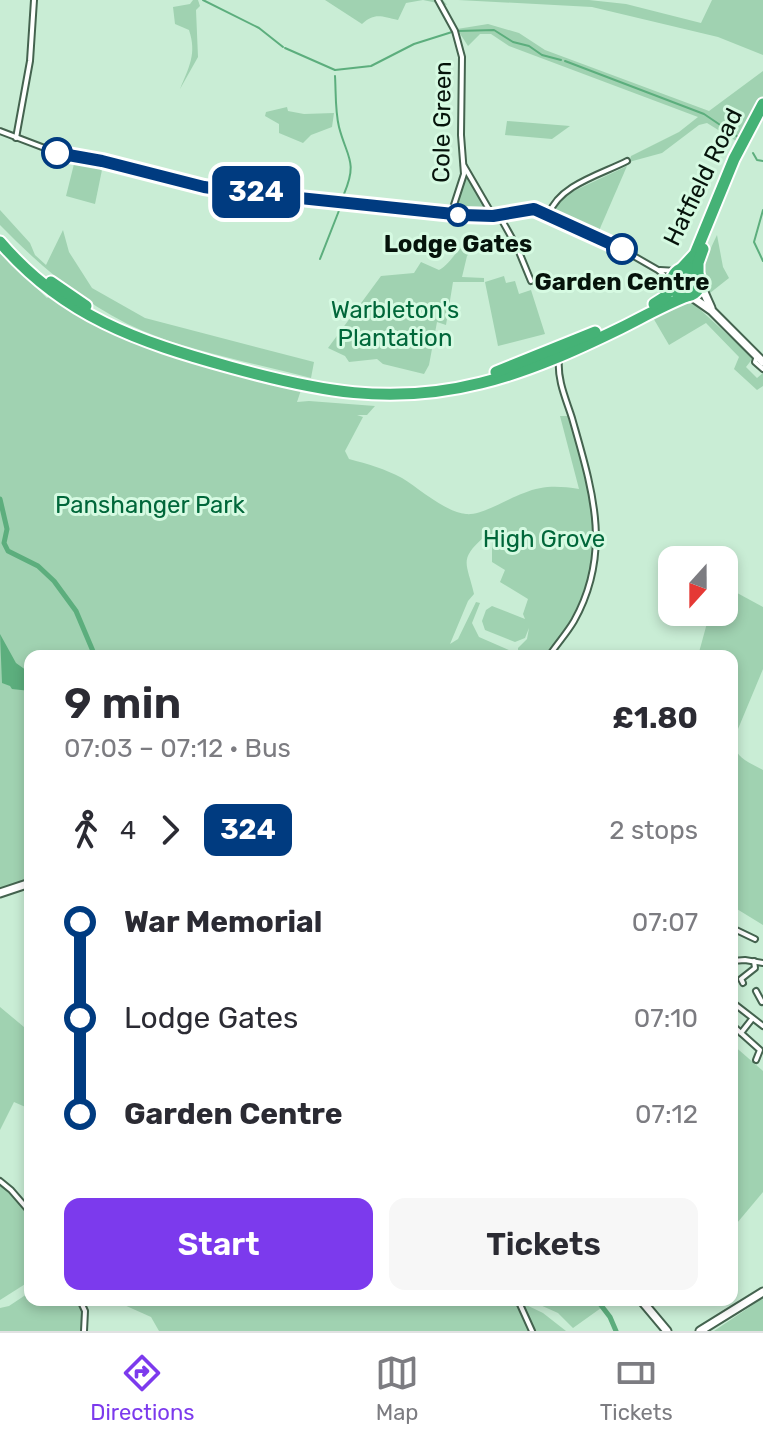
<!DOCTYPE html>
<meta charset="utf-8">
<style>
body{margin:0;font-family:Rubik,sans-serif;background:#f7f7f7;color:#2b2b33;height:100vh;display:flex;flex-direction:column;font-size:30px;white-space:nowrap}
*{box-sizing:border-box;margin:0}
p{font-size:26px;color:#7c7c81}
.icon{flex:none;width:44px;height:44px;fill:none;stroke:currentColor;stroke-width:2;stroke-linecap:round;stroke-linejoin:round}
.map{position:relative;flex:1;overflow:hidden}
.panel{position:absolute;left:24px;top:650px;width:714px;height:656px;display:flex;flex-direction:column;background:#fff;border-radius:16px;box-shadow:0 4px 12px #0003}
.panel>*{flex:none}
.badge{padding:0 16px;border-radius:12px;font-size:28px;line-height:52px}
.needle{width:52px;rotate:201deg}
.fabs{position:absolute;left:658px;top:546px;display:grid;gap:16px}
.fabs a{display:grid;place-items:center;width:80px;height:80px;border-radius:16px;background:#fff;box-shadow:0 4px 12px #0003;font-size:40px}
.map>.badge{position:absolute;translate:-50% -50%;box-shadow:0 0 0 4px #fff}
.legs{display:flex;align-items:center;gap:12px;height:88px;padding:0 40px;font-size:26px}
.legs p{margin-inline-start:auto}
.summary{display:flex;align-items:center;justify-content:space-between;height:136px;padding:0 40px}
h1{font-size:44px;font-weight:600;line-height:60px}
.action{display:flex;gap:16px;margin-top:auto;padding:16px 40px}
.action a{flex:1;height:92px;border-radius:16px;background:#7c3aed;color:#fff;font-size:32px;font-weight:600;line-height:92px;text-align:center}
.action a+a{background:#f7f7f7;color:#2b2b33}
ul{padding:0 40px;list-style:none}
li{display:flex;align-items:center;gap:28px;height:96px;font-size:30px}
li i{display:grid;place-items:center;width:12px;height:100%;margin:0 10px;background:currentColor}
li i::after{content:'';width:20px;height:20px;margin:-10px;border:6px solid;border-radius:50%;background:#fff}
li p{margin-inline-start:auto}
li:first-child i{background:linear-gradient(#0000 50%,currentColor 0)}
li:last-child i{background:linear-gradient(currentColor 50%,#0000 0)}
.menu{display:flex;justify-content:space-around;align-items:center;height:112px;border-top:2px solid #e1e1e2;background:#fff;font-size:22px;color:#7c7c81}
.menu a{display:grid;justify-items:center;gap:4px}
.menu .current{color:#7c3aed}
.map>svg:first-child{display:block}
.green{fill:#a0d2b1}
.water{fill:#5cae7d}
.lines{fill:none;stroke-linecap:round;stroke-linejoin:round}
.stream{stroke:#5cae7d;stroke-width:2}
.river{stroke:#5cae7d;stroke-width:5}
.street-casing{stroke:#44634f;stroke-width:8}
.secondary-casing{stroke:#44634f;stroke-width:11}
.highway-casing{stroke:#fff;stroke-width:15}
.street{stroke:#fff;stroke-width:4}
.secondary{stroke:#fff;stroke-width:7}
.highway{stroke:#45b276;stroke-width:11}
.line-1-casing{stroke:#fff;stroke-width:18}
.line-1{stroke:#003b80;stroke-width:12}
.stop-1-dot{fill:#fff;stroke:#003b80;stroke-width:4}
.labels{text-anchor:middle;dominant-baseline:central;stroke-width:6;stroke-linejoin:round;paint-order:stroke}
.street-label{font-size:24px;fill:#06130b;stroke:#d6fae2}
.stop-label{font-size:24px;font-weight:bold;fill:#06130b;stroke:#d6fae2}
.park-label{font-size:24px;fill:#00673a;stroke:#d6fae2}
</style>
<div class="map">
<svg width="763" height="1331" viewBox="0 0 763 1331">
<rect width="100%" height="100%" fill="#c9edd5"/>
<g class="green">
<path d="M193 0H198L200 6 196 10 198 57 180 89C189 67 197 54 189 30L175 24 173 7 190 4Z"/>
<path d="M325 0H443L447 5 423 0 406 3 398 20C382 17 375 12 362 24Z"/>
<path d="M458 0H589L626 4 701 23 712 0H763V55L718 37 592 7Z"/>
<path d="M488 24 519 33 545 50 709 111 763 71V100L736 141 707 123 699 125 662 153 629 162 631 156 679 132 698 117 509 46 491 34H480L468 46 457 29Z"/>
<path d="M287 107 288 111 304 114 334 113 332 127 311 135 303 143 279 133V124L265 116 266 112Z"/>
<path d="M507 121 570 126 552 139 505 135Z"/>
<path d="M75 160 103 165 95 204 66 196Z"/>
<path d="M627 166 598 233 554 213 552 210 561 197Z"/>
<path d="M465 171 490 212 488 214 453 212 463 187Z"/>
<path d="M0 210 30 243 35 255 46 265 63 230 69 252 92 288 145 318 314 362 311 378C258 364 193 352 143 331 87 307 42 268 0 225Z"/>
<path d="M717 235 723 267 729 278 710 293C696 277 709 252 717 235Z"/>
<path d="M471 241 474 248 467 256 462 277 484 278V282H453L446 325 437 322 429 365 424 374 383 364 377 359 349 362 345 356 328 348 381 276 414 273 421 262 439 270C452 263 455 249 471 241Z"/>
<path d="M0 253 47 298 51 295 195 361 231 374 301 390 297 402 309 401 375 406 367 415H357L363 417 345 451 349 459C368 464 385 469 402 478 420 489 445 512 466 514 481 516 509 498 524 493 543 485 559 486 579 489L560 416H568C597 515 614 568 546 656H518V648L527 639 529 628 525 638 515 642 485 630 482 621 486 610 492 606 525 619 523 614 528 599 500 582 505 570 492 562V538L484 537C458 560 467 563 474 594L468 601 450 644 458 639 476 602 480 603 472 623 479 637 516 653 515 656H30V894L18 887 0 894Z"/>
<path d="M504 276 506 283 515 281 519 294 531 290 545 334 498 346 485 282Z"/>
<path d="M686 303 694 304 753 358 746 367 757 378 763 373V386L757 390 734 369 739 357 706 323 669 345 652 316Z"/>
<path d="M728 588 763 607V669L733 741C735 758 750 763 763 770V925L732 906V656H698L710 612H724V591Z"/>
<path d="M0 1007 30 1032V1109L14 1102 0 1130Z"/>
<path d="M732 1044 763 1071V1192L732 1229Z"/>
<path d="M0 1185 13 1195 30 1216V1281L0 1300Z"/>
<path d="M30 1292V1300H75L83 1311 81 1331H0V1308L9 1306Z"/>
<path d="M763 1299V1331H714L760 1300Z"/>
<path d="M113 1300H516L543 1313 566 1331H159L151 1317Z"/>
<path d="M529 1300H595L601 1308 573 1328 558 1313Z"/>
</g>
<path class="water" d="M0 634 16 663 30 673V691L12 689 10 686 2 683Z"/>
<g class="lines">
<g class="stream">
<path d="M203 0 259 28 283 47"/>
<path d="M458 31 494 30 513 42 529 46 542 55 561 60"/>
<path d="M285 48 335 70"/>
<path d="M565 61 704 114 738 137"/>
<path d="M335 70 371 66 414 44 452 32"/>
<path d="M335 76C336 92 335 111 339 127 347 158 358 161 344 194"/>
<path d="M753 153 757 160 763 161"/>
<path d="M763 210 754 242 763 261"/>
<path d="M320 259 340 208"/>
</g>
<g class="river">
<path d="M0 499 7 529 4 543 8 551 38 566 54 581 76 611 95 656"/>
<path d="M597 1300 610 1317 616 1331"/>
</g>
<defs>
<g id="street">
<path d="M438 0 455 31 462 57 461 135 464 174 451 214"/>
<path d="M0 131 63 155 102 161 204 187 463 215H499L535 206 625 251 658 270 672 282"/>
<path d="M16 138 30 61 34 0"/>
<path d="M464 166 493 216"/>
<path d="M549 214C559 185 602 174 627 161"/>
<path d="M499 215 517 247 531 281"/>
<path d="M660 270 677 271"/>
<path d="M757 356 755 362 763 369"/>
<path d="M549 656C557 644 567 633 574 621 613 551 592 489 572 418 566 399 557 380 559 359"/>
<path d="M732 928 755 939"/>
<path d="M732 961 745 960 763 963"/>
<path d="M743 983 741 979 755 968 754 961"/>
<path d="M756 991 762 1002"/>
<path d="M732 1002 763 1026"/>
<path d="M752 1019 741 1033 760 1050 756 1060"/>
<path d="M732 1025 741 1033"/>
<path d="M0 1181 11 1190 30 1212"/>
<path d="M80 1300 85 1311 84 1331"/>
<path d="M518 1300 532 1331"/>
</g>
<g id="secondary">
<path d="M699 281 711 308"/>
<path d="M689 295 712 311 763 362"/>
<path d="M0 893 30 883"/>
<path d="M641 1300 667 1331"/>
<path d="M700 1331 763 1292"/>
</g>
<g id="highway">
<path d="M0 242C63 316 139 342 230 367 317 391 390 406 481 383 530 371 576 350 621 328 643 317 664 305 687 296"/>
<path d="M682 268 695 254 734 159 763 104"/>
<circle cx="686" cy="282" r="14"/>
<path d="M698 275V263L703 249"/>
<path d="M51 282 86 306"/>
<path d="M654 304 665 297 672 285"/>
<path d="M496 372 595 332"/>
</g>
</defs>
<use href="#street" class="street-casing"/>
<use href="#secondary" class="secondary-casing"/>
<use href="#highway" class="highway-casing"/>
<use href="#street" class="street"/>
<use href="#secondary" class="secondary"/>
<use href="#highway" class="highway"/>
</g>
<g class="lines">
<defs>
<path id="line-1" d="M57 153 102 161 204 187 232 191 463 215 493 216 534 209 622 249"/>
</defs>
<use href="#line-1" class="line-1-casing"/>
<use href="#line-1" class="line-1"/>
</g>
<g class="stop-1-dot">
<circle cx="57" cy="153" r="14"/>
<circle cx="458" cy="215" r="10"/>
<circle cx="622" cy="249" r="14"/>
</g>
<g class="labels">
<g class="street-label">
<text transform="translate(442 122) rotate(-89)">Cole Green</text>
<text transform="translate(703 177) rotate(-64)">Hatfield Road</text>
</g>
<g class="stop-label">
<text x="458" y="244">Lodge Gates</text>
<text x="622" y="282">Garden Centre</text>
</g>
<g class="park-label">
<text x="395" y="310">Warbleton's<tspan x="395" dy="28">Plantation</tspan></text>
<text x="150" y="505">Panshanger Park</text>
<text x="544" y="539">High Grove</text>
</g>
</g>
</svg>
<div class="fabs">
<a><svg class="needle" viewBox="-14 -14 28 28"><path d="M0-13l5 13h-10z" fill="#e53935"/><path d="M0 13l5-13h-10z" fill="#7c7c81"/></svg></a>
</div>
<b class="badge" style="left:256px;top:192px;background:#003b80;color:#fff">324</b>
<section class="panel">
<div class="summary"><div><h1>9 min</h1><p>07:03 – 07:12 · Bus</p></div><b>£1.80</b></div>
<div class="legs"><svg class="icon" aria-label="walk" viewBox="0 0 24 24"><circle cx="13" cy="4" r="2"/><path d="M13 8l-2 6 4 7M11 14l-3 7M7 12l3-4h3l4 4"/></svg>4<svg class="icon" aria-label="forward" viewBox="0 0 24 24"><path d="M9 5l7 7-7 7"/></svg><b class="badge" style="background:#003b80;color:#fff">324</b><p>2 stops</p></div>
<ul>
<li><i style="color:#003b80"></i><b>War Memorial</b><p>07:07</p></li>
<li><i style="color:#003b80"></i><span>Lodge Gates</span><p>07:10</p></li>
<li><i style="color:#003b80"></i><b>Garden Centre</b><p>07:12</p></li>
</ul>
<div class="action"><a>Start</a><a>Tickets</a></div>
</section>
</div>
<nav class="menu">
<a class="current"><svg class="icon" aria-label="directions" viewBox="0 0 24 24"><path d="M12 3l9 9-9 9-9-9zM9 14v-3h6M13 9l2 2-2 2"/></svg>Directions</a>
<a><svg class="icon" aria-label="map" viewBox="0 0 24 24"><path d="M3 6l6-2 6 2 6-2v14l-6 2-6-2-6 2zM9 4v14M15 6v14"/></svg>Map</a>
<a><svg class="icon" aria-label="tickets" viewBox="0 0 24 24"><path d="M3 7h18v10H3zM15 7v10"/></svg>Tickets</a>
</nav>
